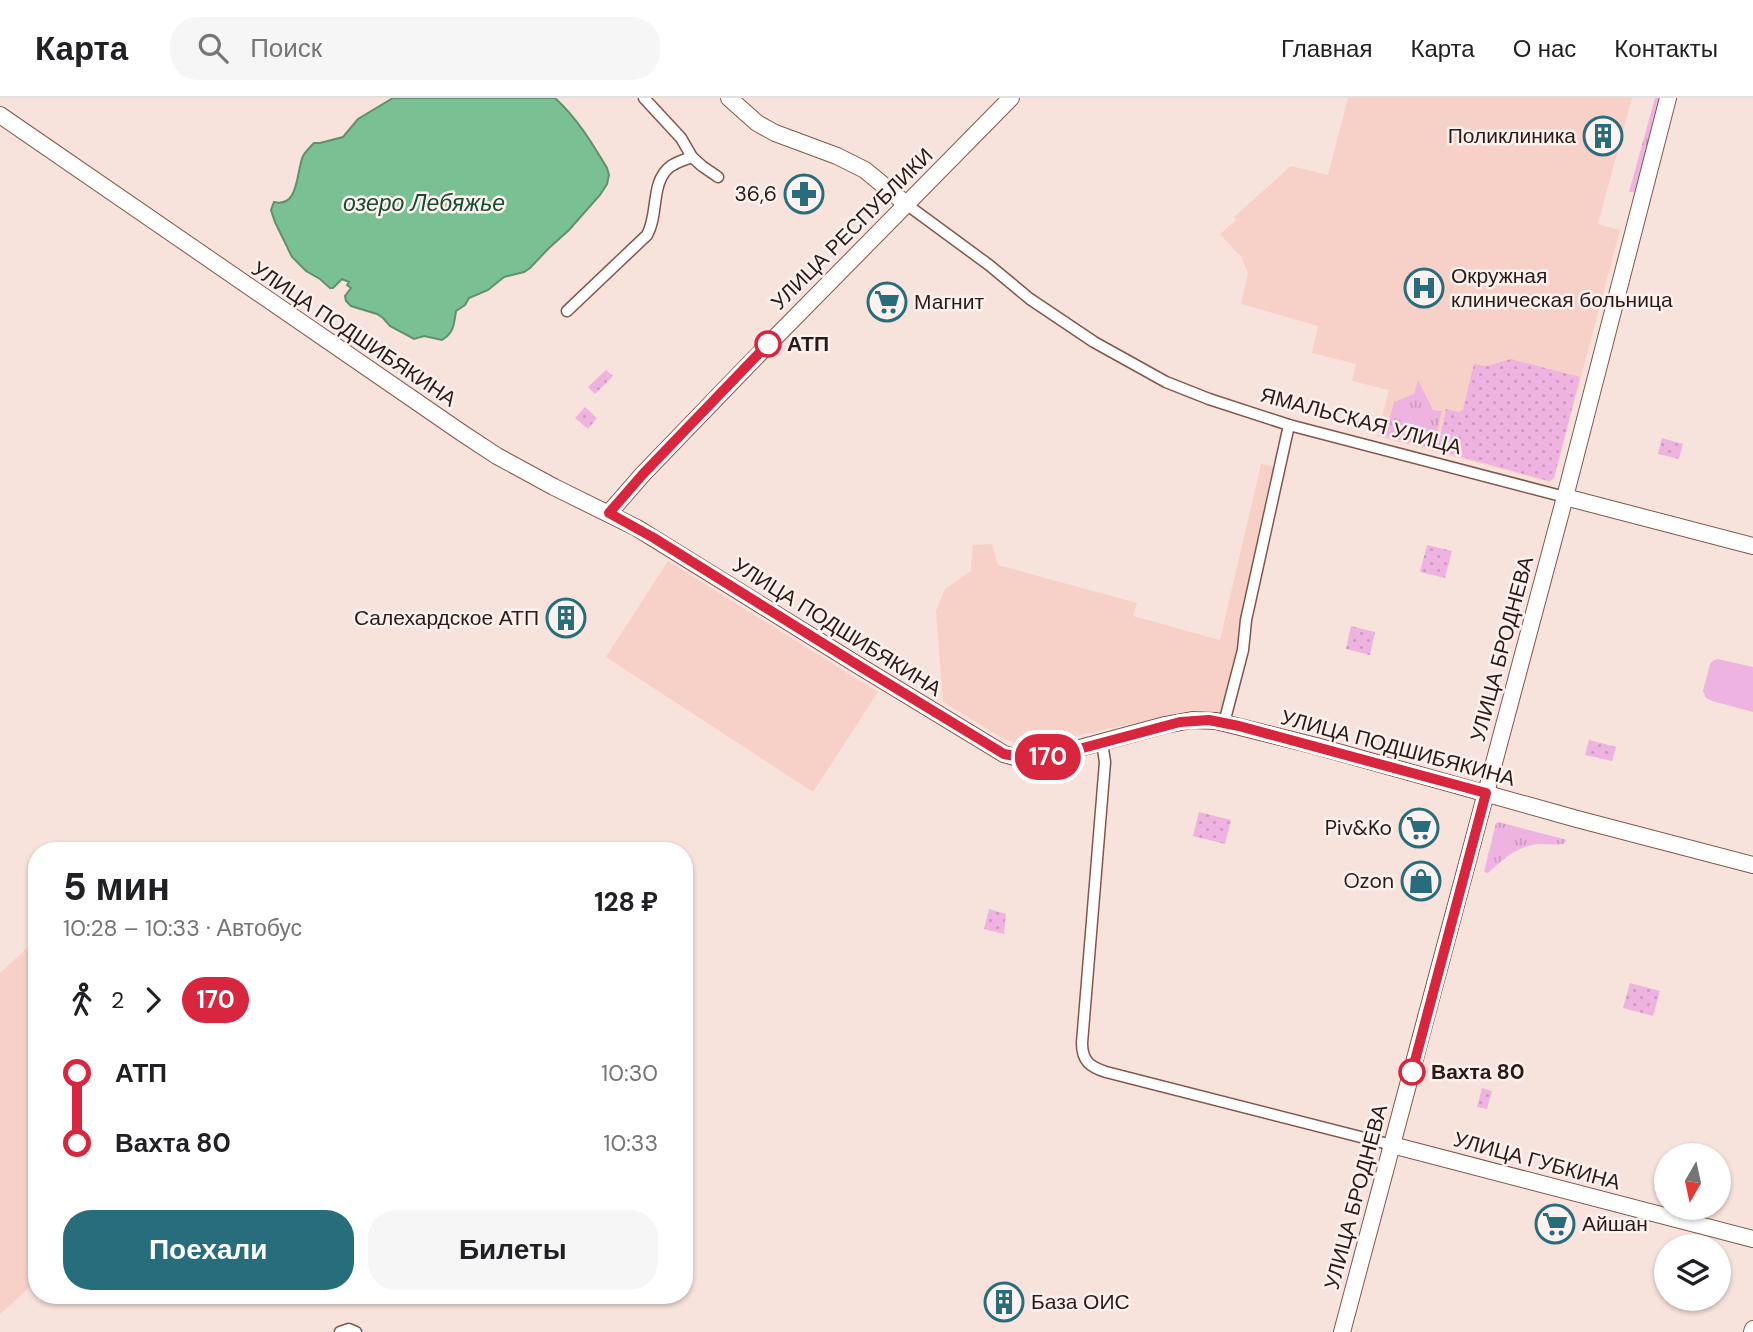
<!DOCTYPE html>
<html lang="ru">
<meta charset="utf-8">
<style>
body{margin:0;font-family:"DM Sans",sans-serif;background:#f6f6f6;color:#202124;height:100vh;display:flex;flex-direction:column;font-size:26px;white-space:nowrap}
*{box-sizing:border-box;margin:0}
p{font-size:23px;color:#757577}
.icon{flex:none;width:38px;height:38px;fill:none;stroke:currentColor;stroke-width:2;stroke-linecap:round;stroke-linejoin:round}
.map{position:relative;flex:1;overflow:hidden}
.panel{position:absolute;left:28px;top:744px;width:665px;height:462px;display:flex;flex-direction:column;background:#fff;border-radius:28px;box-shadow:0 2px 5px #0004}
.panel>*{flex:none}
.badge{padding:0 14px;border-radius:23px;font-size:24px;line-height:46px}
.needle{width:46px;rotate:189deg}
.controls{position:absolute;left:1654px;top:1045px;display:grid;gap:14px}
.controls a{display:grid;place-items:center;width:77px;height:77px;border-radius:50%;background:#fff;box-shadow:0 2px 5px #0004;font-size:35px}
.map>.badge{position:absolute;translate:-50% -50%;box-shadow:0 0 0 4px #fff}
.legs{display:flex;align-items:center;gap:10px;height:77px;padding:0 35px;font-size:23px}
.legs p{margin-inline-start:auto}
.summary{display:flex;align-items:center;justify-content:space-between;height:119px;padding:0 35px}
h1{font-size:38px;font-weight:800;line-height:52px}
.button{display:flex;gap:14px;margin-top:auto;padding:14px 35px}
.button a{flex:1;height:80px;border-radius:28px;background:#276d7c;color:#fff;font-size:28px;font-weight:800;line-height:80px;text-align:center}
.button a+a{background:#f6f6f6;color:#202124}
ul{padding:0 35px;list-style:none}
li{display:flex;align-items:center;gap:24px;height:70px;font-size:26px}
li i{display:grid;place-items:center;width:10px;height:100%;margin:0 9px;background:currentColor}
li i::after{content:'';width:18px;height:18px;margin:-9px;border:5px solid;border-radius:50%;background:#fff}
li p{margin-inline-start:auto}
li:first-child i{background:linear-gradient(#0000 50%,currentColor 0)}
li:last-child i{background:linear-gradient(currentColor 50%,#0000 0)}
header{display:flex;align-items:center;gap:42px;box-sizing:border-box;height:98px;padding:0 35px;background:#fff;border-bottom:2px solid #e0e0e0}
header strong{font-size:33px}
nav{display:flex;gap:38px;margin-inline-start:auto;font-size:24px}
.search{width:490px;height:63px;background:#f6f6f6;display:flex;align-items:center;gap:18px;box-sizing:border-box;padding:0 24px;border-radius:28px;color:#757577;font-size:26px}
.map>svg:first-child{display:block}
.built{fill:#f7d1c7}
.grass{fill:url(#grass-tufts)}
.park{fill:url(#park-dots)}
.pitch{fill:#efb3e1}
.water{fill:#79c192;stroke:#628f6c;stroke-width:2}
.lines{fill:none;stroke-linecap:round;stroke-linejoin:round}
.street-casing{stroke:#84564b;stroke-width:13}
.secondary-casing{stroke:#84564b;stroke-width:18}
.street{stroke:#fff;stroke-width:10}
.secondary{stroke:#fff;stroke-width:16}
.line-1-casing{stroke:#fff;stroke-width:16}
.line-1{stroke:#d7263d;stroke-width:10}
.stop-1-dot{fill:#fff;stroke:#d7263d;stroke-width:3.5}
.labels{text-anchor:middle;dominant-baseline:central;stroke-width:5;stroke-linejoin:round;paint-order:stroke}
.poi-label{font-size:21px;fill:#2d1a15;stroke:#fdf2ef;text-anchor:end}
.street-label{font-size:21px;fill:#2d1a15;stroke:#fdf2ef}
.stop-label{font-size:21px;font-weight:bold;fill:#2d1a15;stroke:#fdf2ef;text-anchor:start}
.water-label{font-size:23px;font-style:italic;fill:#174e2f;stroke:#fdf2ef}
</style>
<header>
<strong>Карта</strong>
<div class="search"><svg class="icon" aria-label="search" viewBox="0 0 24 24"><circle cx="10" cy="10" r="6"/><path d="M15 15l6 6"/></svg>Поиск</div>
<nav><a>Главная</a><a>Карта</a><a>О нас</a><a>Контакты</a></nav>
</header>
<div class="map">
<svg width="1753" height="1234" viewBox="0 0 1753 1234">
<defs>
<pattern id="grass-tufts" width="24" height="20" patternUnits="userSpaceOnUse" patternTransform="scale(1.75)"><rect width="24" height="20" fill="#efb3e1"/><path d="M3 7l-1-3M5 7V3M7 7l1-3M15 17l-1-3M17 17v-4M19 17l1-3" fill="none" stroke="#cd99c0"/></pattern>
<pattern id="park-dots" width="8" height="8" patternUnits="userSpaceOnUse" patternTransform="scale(1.75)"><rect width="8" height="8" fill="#efb3e1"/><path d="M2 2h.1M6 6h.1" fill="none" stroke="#cd99c0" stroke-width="1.8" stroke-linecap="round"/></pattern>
</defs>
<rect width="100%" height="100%" fill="#f8e2dc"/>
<g class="built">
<path d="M1348 0H1632L1598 126 1620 132 1554 381 1549 384 1377 338 1389 292 1352 283 1356 266 1312 255 1318 228 1241 206 1248 175 1241 159 1220 136 1236 122 1234 119 1291 68 1328 77Z"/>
<path d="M1261 366 1275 369 1224 614 1191 612 1081 637 1021 647 1004 641 943 604 936 513 945 491 971 473 973 447 992 446 998 467 1137 505 1133 518 1220 542Z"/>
<path d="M668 463 878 594 813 694 606 559Z"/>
<path d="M37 841V1183L0 1216V875Z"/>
</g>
<g class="grass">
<path d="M1655 0H1660L1636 91 1634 94H1629Z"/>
<path d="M1418 282 1433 312 1442 313 1433 351 1385 338 1394 304 1414 296Z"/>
<path d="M1498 724 1567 742 1563 746C1555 747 1547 746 1539 746 1517 748 1503 761 1488 775L1484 774 1496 725Z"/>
</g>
<g class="park">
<path d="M1511 261 1580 279 1554 380 1549 383 1437 352 1446 311 1459 314 1463 311 1474 266 1487 268Z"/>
<path d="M606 272 613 278 595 296 588 289Z"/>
<path d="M585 309 597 320 588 331 575 320Z"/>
<path d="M1662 340 1683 346 1679 361 1658 356Z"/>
<path d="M1427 447 1452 453 1445 480 1420 474Z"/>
<path d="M1351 528 1375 534 1370 557 1346 551Z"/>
<path d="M1589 642 1616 649 1612 663 1585 657Z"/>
<path d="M1199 714 1231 722 1225 746 1193 738Z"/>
<path d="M989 811 1006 816 1004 836 984 831Z"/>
<path d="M1630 885 1660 893 1653 918 1623 910Z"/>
<path d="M1482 990 1492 993 1487 1011 1477 1009Z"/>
</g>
<path class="pitch" d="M1718 561 1753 569V614L1712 603 1706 600 1703 593 1710 566 1714 562Z"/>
<path class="water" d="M393 0H555C577 20 592 45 607 70L609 77 607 86 600 97 569 132 549 150 530 170 524 174 504 179 488 192 469 200 465 207 456 213C454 226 454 235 442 242L424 238 414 241 390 228 383 220 377 216 351 208 346 203 345 198 351 190 347 187 349 184 342 181 333 190H330L320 181 306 173 292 159 275 124 271 112 274 104C299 110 296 75 303 58 306 53 310 49 314 45H320L343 39 358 21Z"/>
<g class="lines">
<defs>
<g id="street">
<path d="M644 0 681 40 692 59 702 68 718 79"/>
<path d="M906 106 989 167 1030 201 1094 244 1166 284 1209 301 1289 327 1565 399"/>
<path d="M567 213 647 137C659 116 650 83 671 68 677 64 686 61 692 59"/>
<path d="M1224 625 1243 552 1246 522 1289 327"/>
<path d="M1101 645 1103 651 1105 664 1082 945C1082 963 1090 969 1106 974L1392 1047"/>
<path d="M340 1234 349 1231 356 1234"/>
</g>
<g id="secondary">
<path d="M729 0 757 25 775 35 837 58 865 72 906 106"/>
<path d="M0 17 462 335 497 358 554 389 637 430 861 569 1004 656 1018 660H1043L1165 627 1192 622 1216 623 1316 648 1577 721 1753 767"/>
<path d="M1565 399 1753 448"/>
<path d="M609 415 643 376 755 260 1011 0"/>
<path d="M1392 1047 1753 1141"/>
<path d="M1342 1234 1565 399 1668 0"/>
<path d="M1752 1234 1753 1231"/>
</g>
</defs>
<use href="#street" class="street-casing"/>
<use href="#secondary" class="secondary-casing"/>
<use href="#street" class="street"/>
<use href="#secondary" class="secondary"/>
</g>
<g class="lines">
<defs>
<path id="line-1" d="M768 246 643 376 609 415 654 440 861 569 1004 656 1031 661 1049 659 1180 624 1209 622 1239 628 1486 695 1412 974"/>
</defs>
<use href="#line-1" class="line-1-casing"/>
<use href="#line-1" class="line-1"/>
</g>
<defs>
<symbol id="building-ring" viewBox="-11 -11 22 22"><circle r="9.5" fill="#fdf2ef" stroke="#276d7c" stroke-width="1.5"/><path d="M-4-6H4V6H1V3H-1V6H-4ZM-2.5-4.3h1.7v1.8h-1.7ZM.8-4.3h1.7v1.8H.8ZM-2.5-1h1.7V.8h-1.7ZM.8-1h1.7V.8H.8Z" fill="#276d7c"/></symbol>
<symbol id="pharmacy-ring" viewBox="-11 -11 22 22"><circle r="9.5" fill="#fdf2ef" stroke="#276d7c" stroke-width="1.5"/><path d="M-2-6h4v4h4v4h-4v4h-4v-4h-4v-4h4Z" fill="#276d7c"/></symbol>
<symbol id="hospital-ring" viewBox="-11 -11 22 22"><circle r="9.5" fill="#fdf2ef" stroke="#276d7c" stroke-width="1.5"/><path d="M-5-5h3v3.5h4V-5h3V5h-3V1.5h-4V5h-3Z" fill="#276d7c"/></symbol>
<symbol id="supermarket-ring" viewBox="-11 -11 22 22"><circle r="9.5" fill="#fdf2ef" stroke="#276d7c" stroke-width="1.5"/><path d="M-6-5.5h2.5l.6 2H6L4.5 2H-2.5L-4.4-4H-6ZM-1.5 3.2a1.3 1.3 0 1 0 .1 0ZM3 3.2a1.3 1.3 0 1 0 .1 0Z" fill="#276d7c"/></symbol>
<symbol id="shop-ring" viewBox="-11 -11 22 22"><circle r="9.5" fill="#fdf2ef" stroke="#276d7c" stroke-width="1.5"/><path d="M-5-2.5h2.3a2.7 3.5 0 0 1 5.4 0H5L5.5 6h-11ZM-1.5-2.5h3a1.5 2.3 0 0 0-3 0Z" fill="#276d7c"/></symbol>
</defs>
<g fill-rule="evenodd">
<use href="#building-ring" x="1581" y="16" width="44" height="44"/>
<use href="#pharmacy-ring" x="782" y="74" width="44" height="44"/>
<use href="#hospital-ring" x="1402" y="168" width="44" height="44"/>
<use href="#supermarket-ring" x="865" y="182" width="44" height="44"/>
<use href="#building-ring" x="544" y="498" width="44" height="44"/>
<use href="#supermarket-ring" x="1397" y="708" width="44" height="44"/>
<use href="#shop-ring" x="1399" y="761" width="44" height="44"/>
<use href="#supermarket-ring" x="1533" y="1104" width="44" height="44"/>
<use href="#building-ring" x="982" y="1182" width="44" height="44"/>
</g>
<g class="stop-1-dot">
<circle cx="768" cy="246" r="12"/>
<circle cx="1412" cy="974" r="12"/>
</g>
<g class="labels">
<g class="poi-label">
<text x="1576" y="38">Поликлиника</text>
<text x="777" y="96">36,6</text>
<text x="1451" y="178" text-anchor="start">Окружная<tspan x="1451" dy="24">клиническая больница</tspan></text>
<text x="914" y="204" text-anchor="start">Магнит</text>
<text x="539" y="520">Салехардское АТП</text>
<text x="1392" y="730">Piv&amp;Ko</text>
<text x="1394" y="783">Ozon</text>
<text x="1582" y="1126" text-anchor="start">Айшан</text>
<text x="1031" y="1204" text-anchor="start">База ОИС</text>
</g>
<g class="street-label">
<text transform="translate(852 131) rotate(-45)">УЛИЦА РЕСПУБЛИКИ</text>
<text transform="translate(354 236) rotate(34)">УЛИЦА ПОДШИБЯКИНА</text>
<text transform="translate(1361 323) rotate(15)">ЯМАЛЬСКАЯ УЛИЦА</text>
<text transform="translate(837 529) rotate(32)">УЛИЦА ПОДШИБЯКИНА</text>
<text transform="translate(1502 551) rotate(-75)">УЛИЦА БРОДНЕВА</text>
<text transform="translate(1398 650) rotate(15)">УЛИЦА ПОДШИБЯКИНА</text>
<text transform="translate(1537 1063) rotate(15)">УЛИЦА ГУБКИНА</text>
<text transform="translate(1356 1099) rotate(-75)">УЛИЦА БРОДНЕВА</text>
</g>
<g class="stop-label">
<text x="787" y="246">АТП</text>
<text x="1431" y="974">Вахта 80</text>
</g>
<g class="water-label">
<text x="424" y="105">озеро Лебяжье</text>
</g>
</g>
</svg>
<div class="controls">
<a><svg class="needle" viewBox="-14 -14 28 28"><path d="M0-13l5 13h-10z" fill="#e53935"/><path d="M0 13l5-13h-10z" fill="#757577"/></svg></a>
<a><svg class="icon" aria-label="layers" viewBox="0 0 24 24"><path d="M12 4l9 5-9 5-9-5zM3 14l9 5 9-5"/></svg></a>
</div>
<b class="badge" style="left:1048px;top:659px;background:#d7263d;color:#fff">170</b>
<section class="panel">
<div class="summary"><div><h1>5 мин</h1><p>10:28 – 10:33 · Автобус</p></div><b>128 ₽</b></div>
<div class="legs"><svg class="icon" aria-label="walk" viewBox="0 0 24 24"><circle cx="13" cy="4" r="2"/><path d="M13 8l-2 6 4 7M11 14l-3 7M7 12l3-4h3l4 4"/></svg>2<svg class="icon" aria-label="forward" viewBox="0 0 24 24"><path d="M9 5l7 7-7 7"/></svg><b class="badge" style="background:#d7263d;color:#fff">170</b></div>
<ul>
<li><i style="color:#d7263d"></i><b>АТП</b><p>10:30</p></li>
<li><i style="color:#d7263d"></i><b>Вахта 80</b><p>10:33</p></li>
</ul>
<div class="button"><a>Поехали</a><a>Билеты</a></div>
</section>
</div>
